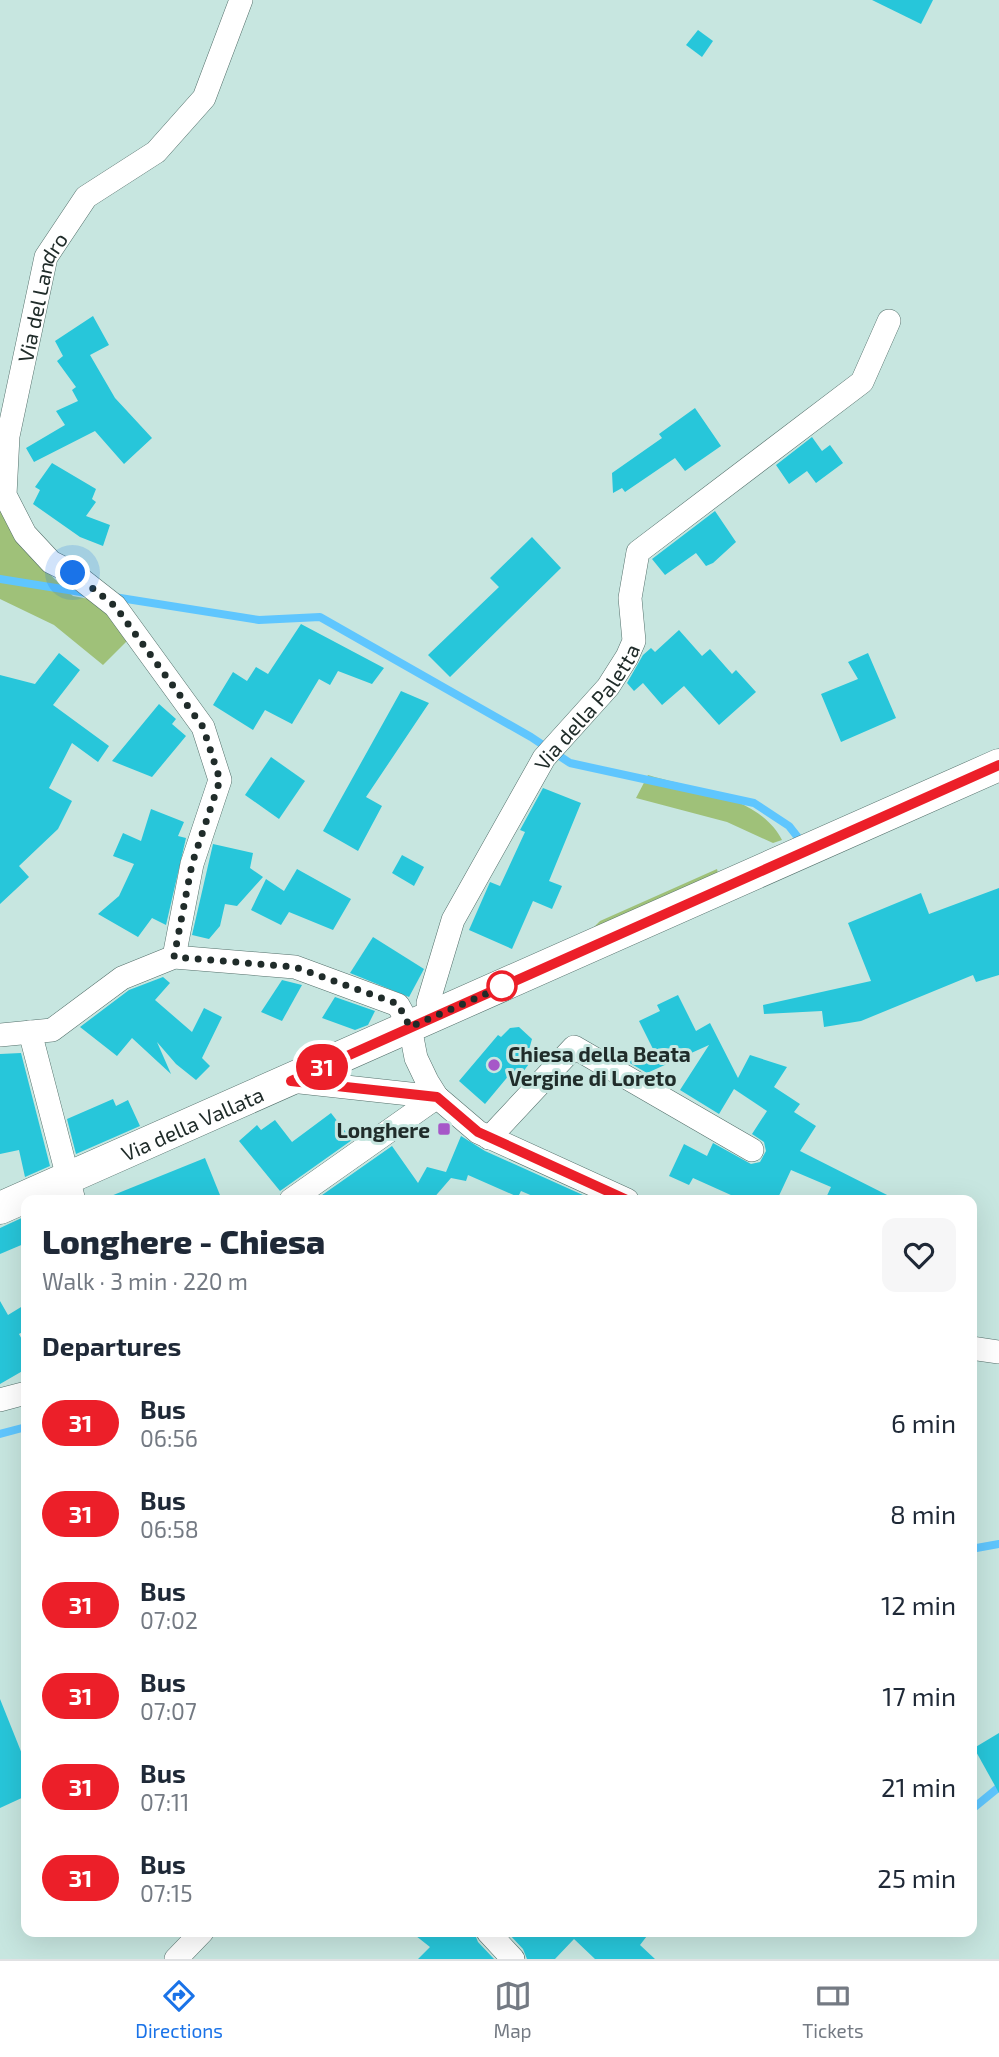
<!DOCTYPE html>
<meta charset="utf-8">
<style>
body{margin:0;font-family:"Exo 2",sans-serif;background:#f6f6f7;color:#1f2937;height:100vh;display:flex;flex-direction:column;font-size:26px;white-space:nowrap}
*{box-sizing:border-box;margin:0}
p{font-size:23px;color:#747a83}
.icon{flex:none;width:38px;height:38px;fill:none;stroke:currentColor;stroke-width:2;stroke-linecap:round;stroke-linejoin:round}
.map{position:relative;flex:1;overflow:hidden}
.details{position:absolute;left:21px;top:1195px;width:956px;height:742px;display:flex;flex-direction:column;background:#fff;border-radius:14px;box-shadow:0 7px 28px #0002}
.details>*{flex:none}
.badge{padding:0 14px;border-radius:23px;font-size:24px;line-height:46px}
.you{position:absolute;width:35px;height:35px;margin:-18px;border:5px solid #fff;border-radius:50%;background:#1a73e8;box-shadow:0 0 0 10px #1a73e833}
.map>.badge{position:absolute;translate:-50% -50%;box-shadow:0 0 0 4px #fff}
h2{padding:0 21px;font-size:26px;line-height:63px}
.round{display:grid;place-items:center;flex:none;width:74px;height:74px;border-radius:14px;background:#f6f6f7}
.headline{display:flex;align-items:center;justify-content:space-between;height:119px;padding:0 21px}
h1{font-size:33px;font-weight:800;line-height:52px}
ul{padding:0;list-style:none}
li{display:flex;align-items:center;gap:21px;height:91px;padding:0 21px}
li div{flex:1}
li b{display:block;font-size:26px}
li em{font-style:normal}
li .badge{min-width:77px;font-weight:700;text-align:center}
.dock{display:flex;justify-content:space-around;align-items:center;height:98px;border-top:2px solid #e0e1e3;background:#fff;font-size:19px;color:#747a83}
.dock a{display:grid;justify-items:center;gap:4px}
.dock .on{color:#1a73e8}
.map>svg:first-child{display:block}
.green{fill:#9fc179}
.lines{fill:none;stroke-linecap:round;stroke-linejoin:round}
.stream{stroke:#5fc6fe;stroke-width:8}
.building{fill:#27c6da}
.minor-casing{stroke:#536f6a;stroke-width:24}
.secondary-casing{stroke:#536f6a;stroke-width:33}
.minor{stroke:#fff;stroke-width:23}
.secondary{stroke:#fff;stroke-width:32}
.line-casing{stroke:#fff;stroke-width:16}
.line{stroke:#ec1f29;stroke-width:10}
.walk{stroke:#202c2a;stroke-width:7;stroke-dasharray:0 12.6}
.stop-dot{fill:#fff;stroke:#ec1f29;stroke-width:3.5}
.poi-dot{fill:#a657c8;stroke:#c7e6e0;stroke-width:2.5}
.labels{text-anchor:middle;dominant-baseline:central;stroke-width:6;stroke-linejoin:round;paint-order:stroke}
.street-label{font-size:21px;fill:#202c2a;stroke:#c7e6e0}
.poi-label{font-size:21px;font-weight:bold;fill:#202c2a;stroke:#c7e6e0;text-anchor:start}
</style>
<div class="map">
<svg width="999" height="1959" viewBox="0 0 999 1959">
<rect width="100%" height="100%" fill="#c7e6e0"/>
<g class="green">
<path d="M0 506 43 568 73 596 94 600 129 639 103 665 54 625 0 599Z"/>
<path d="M648 775C691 788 760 796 782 840L773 843 727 822 636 798Z"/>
<path d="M717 869 718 873 584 937 600 921Z"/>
</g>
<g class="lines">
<g class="stream">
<path d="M0 579 87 593"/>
<path d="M114 597 259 620 320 617 531 737 570 763 754 803 789 826 800 840"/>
<path d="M0 1434 26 1427"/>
<path d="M971 1549 999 1544"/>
<path d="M971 1810 999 1787"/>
</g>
</g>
<g class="building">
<path d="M872 0H933L921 24Z"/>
<path d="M698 30 713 41 702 57 686 45Z"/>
<path d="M93 316 109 345 90 355 115 398 152 438 124 464 95 431 34 462 26 448 65 425 56 411 78 401 72 390 76 387 57 361 63 356 55 341Z"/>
<path d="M695 408 721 446 685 471 675 458 625 492 622 488 613 493 612 473 662 438 659 434Z"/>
<path d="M812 437 822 451 830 445 843 463 816 483 807 471 789 484 776 465Z"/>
<path d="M52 463 96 489 92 499 96 502 86 516 110 525 103 546 80 537 33 504 40 490 35 487Z"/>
<path d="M715 511 736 542 713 563 706 566 696 553 665 575 652 559Z"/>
<path d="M532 537 561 568 450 677 428 655 499 587 490 578Z"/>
<path d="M301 624 384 668 372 684 338 671 330 685 319 679 292 724 265 710 253 730 213 705 233 672 247 681 256 667 268 674Z"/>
<path d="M679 630 702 656 710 649 732 674 736 670 756 692 719 725 684 686 662 705 643 683 634 691 627 683 643 655 651 648 655 652Z"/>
<path d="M59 653 80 670 53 705 109 746 98 762 72 743 49 788 72 801 58 829 19 866 29 877 0 904V675L35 684Z"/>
<path d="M868 653 896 718 841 742 821 694 858 679 848 662Z"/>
<path d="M401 691 429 703 366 797 382 806 358 851 323 831Z"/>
<path d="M159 704 176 719 172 724 186 736 152 777 112 761Z"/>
<path d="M271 757 305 781 279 819 245 795Z"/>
<path d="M543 788 581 803 549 881 562 886 552 909 533 901 512 949 469 930 490 882 500 886 525 832 520 830Z"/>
<path d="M151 809 184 822 178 836 186 838 166 925 152 918 138 937 98 914 119 896 134 864 113 856 123 833 141 841Z"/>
<path d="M213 844 253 853 250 868 263 877 237 906 225 904 220 926 209 939 192 935Z"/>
<path d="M402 855 424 867 414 886 392 873Z"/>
<path d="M297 869 351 899 333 930 289 912 281 925 251 910 266 879 284 891Z"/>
<path d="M999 888V975L976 982 973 975 861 1021 824 1027 822 1011 764 1014 763 1005 871 981 848 923 921 893 929 914Z"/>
<path d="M373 937 424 969 409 997 350 973Z"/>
<path d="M163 977 170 983 155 1000 192 1032 204 1008 222 1017 202 1058 210 1066 196 1080 176 1064 157 1042 171 1074 132 1038 117 1056 80 1027 129 990Z"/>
<path d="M282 980 302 985 282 1021 261 1012Z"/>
<path d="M678 995 696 1031 710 1023 738 1078 750 1055 787 1067 774 1087 800 1104 794 1112 816 1126 800 1151 897 1200H825L831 1187 791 1170 777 1200H742L693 1178 689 1185 669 1176 684 1144 707 1156 713 1143 751 1164 760 1162 766 1151 764 1142 752 1134 767 1111 734 1089 719 1114 680 1090 709 1045 647 1073 628 1062 654 1051 639 1021 660 1011 657 1005Z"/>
<path d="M335 997 375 1011 368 1025 355 1030 322 1018Z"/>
<path d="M519 1027 532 1039 527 1057 532 1060 516 1081 510 1074 485 1104 459 1081 498 1035 501 1037 510 1028Z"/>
<path d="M21 1053 50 1166 25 1177 19 1150 0 1154V1054Z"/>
<path d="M113 1099 116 1106 128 1100 140 1126 76 1154 67 1119Z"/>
<path d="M331 1113 352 1140 280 1191 239 1141 257 1125 261 1130 275 1120 292 1142Z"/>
<path d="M461 1136 485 1151 594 1200H542L521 1191 518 1197 468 1175 466 1181 451 1178 432 1200H315L392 1146 418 1183 427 1167 446 1172Z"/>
<path d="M205 1158 222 1200H101Z"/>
<path d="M26 1216V1243L0 1254V1228Z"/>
<path d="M0 1301 8 1315 26 1304V1330L19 1334 26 1347V1369L0 1384Z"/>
<path d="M0 1699 26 1764V1796L0 1808Z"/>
<path d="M999 1733V1793L974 1748Z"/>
<path d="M411 1932H474L478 1942 494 1959H418L430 1947Z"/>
<path d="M507 1932H650L640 1945 655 1959H595L574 1939 555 1959H527L523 1949Z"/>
</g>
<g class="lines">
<defs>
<g id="minor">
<path id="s1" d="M174 957 192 864 220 780 203 727 115 606 73 573 51 562 25 534 5 495 8 436 46 257 86 197 156 152 204 98 241 0"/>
<path id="s2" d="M433 1017 428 1003 453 920 544 758 608 687 627 657 634 641 630 598 638 552 862 382 889 321"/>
<path d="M30 1032 73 1197 72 1200"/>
<path d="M0 1035 52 1030 122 978 174 957 295 967 398 1005 410 1027 416 1058 427 1081 437 1097 478 1132 627 1200"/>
<path d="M291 1081 437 1097"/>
<path d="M489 1138 574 1047 752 1150"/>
<path d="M291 1200 437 1097"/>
<path d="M971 1348 999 1352"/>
<path d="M0 1400 26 1393"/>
<path d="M488 1932 513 1959"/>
<path d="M176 1959 202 1932"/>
</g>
<g id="secondary">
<path id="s3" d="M0 1208 999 765"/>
</g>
</defs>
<use href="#minor" class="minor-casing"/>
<use href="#secondary" class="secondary-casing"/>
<use href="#minor" class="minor"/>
<use href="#secondary" class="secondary"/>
</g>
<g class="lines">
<defs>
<path id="line" d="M627 1200 478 1132 437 1097 291 1081 999 765"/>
</defs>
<use href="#line" class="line-casing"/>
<use href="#line" class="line"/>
<path class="walk" d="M73 573 115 606 203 727 220 780 192 864 174 957 295 967 398 1004 410 1027 511 983 502 986"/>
</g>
<circle class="stop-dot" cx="502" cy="986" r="14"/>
<g class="poi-dot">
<circle cx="494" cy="1065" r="7"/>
<rect x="437" y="1122" width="14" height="14" rx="3.5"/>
</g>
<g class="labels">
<g class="street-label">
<text stroke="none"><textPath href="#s1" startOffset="751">Via del Landro</textPath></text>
<text stroke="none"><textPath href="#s2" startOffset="354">Via della Paletta</textPath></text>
<text stroke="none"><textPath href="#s3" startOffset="210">Via della Vallata</textPath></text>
</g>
<g class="poi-label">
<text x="508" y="1053">Chiesa della Beata<tspan x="508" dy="24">Vergine di Loreto</tspan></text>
<text x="430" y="1129" text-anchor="end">Longhere</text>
</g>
</g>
</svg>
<div class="you" style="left:73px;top:573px"></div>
<b class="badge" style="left:322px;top:1067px;background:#ec1f29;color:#fff">31</b>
<section class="details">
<div class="headline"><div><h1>Longhere - Chiesa</h1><p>Walk · 3 min · 220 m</p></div><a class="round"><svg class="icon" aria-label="heart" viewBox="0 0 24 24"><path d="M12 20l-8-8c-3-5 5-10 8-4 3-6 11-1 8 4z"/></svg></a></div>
<h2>Departures</h2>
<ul>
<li><span class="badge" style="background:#ec1f29;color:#fff">31</span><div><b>Bus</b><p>06:56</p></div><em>6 min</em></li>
<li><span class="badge" style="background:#ec1f29;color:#fff">31</span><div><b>Bus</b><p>06:58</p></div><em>8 min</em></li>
<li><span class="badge" style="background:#ec1f29;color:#fff">31</span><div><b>Bus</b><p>07:02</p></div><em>12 min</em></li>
<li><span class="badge" style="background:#ec1f29;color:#fff">31</span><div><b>Bus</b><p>07:07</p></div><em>17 min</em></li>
<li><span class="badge" style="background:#ec1f29;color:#fff">31</span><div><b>Bus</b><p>07:11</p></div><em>21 min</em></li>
<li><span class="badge" style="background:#ec1f29;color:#fff">31</span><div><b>Bus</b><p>07:15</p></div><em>25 min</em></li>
</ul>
</section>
</div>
<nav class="dock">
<a class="on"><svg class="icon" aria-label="directions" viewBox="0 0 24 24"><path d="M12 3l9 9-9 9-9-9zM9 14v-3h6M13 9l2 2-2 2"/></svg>Directions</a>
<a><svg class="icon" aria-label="map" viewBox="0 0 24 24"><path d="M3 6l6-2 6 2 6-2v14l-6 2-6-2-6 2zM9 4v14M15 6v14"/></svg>Map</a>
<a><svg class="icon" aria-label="tickets" viewBox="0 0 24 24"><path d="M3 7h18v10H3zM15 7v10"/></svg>Tickets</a>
</nav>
